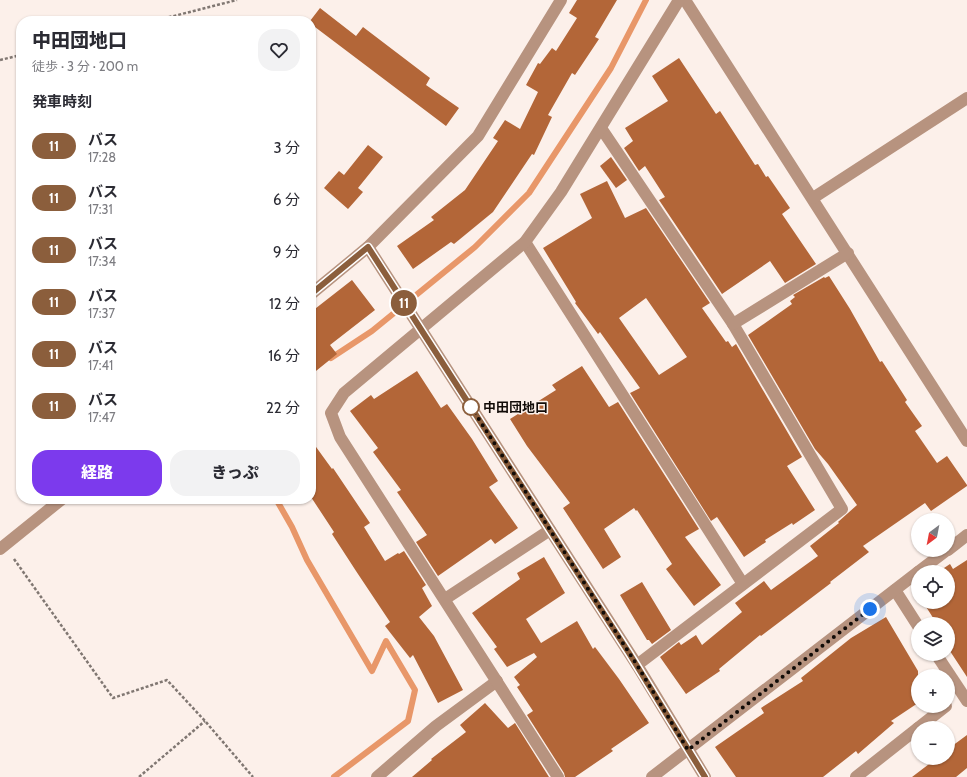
<!DOCTYPE html>
<html lang="ja">
<meta charset="utf-8">
<style>
body{margin:0;font-family:Cabin,"Noto Sans JP",sans-serif;background:#f2f2f3;color:#2b2b33;height:100vh;display:flex;flex-direction:column;font-size:15px;white-space:nowrap}
*{box-sizing:border-box;margin:0}
p{font-size:13px;color:#7c7c81}
.icon{flex:none;width:22px;height:22px;fill:none;stroke:currentColor;stroke-width:2;stroke-linecap:round;stroke-linejoin:round}
.map{position:relative;flex:1;overflow:hidden}
.drawer{position:absolute;left:16px;top:16px;width:300px;height:488px;display:flex;flex-direction:column;background:#fff;border-radius:16px;box-shadow:0 1px 3px #0004}
.drawer>*{flex:none}
.badge{padding:0 8px;border-radius:13px;font-size:14px;line-height:26px}
.needle{width:26px;rotate:212deg}
.buttons{position:absolute;left:911px;top:513px;display:grid;gap:8px}
.buttons a{display:grid;place-items:center;width:44px;height:44px;border-radius:50%;background:#fff;box-shadow:0 1px 3px #0004;font-size:20px}
.you{position:absolute;width:20px;height:20px;margin:-10px;border:3px solid #fff;border-radius:50%;background:#1a73e8;box-shadow:0 0 0 6px #1a73e833}
.map>.badge{position:absolute;translate:-50% -50%;box-shadow:0 0 0 2px #fff}
h2{padding:0 16px;font-size:15px;line-height:36px}
.round{display:grid;place-items:center;flex:none;width:42px;height:42px;border-radius:16px;background:#f2f2f3}
.head{display:flex;align-items:center;justify-content:space-between;height:68px;padding:0 16px}
h1{font-size:19px;font-weight:800;line-height:30px}
.button{display:flex;gap:8px;margin-top:auto;padding:8px 16px}
.button a{flex:1;height:46px;border-radius:16px;background:#7c3aed;color:#fff;font-size:16px;font-weight:800;line-height:46px;text-align:center}
.button a+a{background:#f2f2f3;color:#2b2b33}
ul{padding:0;list-style:none}
li{display:flex;align-items:center;gap:12px;height:52px;padding:0 16px}
li div{flex:1}
li b{display:block;font-size:15px}
li em{font-style:normal}
li .badge{min-width:44px;font-weight:700;text-align:center}
.map>svg:first-child{display:block}
.lines{fill:none;stroke-linecap:round;stroke-linejoin:round}
.stream{stroke:#e89769;stroke-width:6}
.building{fill:#b36638;fill-rule:evenodd}
.path{stroke:#807772;stroke-width:2.5;stroke-dasharray:3 2;stroke-linecap:butt}
.minor{stroke:#b7937f;stroke-width:12}
.line-casing{stroke:#fff;stroke-width:9}
.line{stroke:#8b5e3c;stroke-width:6}
.walk{stroke:#110b07;stroke-width:4;stroke-dasharray:0 7.2}
.stop-dot{fill:#fff;stroke:#8b5e3c;stroke-width:2}
.labels{text-anchor:middle;dominant-baseline:central;stroke-width:3;stroke-linejoin:round;paint-order:stroke}
.stop-label{font-size:13px;font-weight:bold;fill:#110b07;stroke:#fcf0ea;text-anchor:start}
</style>
<div class="map">
<svg width="967" height="777" viewBox="0 0 967 777">
<rect width="100%" height="100%" fill="#fcf0ea"/>
<g class="lines">
<g class="stream">
<path d="M331 358 372 331 475 247 529 193 611 68 646 0"/>
<path d="M276 499 292 527 307 560 372 671 386 641 415 690 408 721 334 777"/>
</g>
</g>
<g class="building">
<path d="M577 0H617L595 37 599 39 575 75 572 73 548 115 552 117 534 155 532 154 493 212 454 244 451 242 413 269 397 246 434 220 431 217 465 190 498 141 493 138 505 120 520 129 538 92 526 85 538 63 540 64 552 48 556 51 577 18 569 13Z"/>
<path d="M320 8 356 36 363 27 430 78 426 85 459 108 446 126 311 24V21H310Z"/>
<path d="M679 58 716 114 720 111 755 165 758 164 766 177 768 176 790 208 782 214 816 264 785 283 770 261 722 294 659 200 665 197 645 166 639 171 624 148 633 141 625 128 668 101 652 76Z"/>
<path d="M368 145 383 157 358 188 363 192 348 209 324 188 339 171 344 175Z"/>
<path d="M611 157 627 180 616 188 600 166Z"/>
<path d="M607 181 625 218 646 208 710 303 702 308 726 342 728 341 732 347 736 344 802 457 787 466 815 510 793 525 792 523 765 540 766 542 744 557 717 517 711 521 630 393 640 388 600 332 598 334 575 303 576 302 543 248 592 218 580 194ZM646 298 687 357 659 375 619 318Z"/>
<path d="M829 276 850 309 880 362 882 361 907 400 905 402 922 426 915 431 937 463 947 456 967 485V486L931 511 925 503 863 546 869 552 830 582 831 583 761 636 760 635 719 669 720 671 686 694 660 657 679 642 681 645 696 635 702 645 742 612 735 603 764 581 771 590 818 556 810 546 839 523 838 522 857 505 828 464 815 449 748 335 792 304 790 301 795 297 793 295 824 277 825 278Z"/>
<path d="M352 280 375 310 330 345 337 354 311 375V312Z"/>
<path d="M582 366 609 407 618 402 699 529 685 537 721 585 694 606 666 569 672 564 637 510 636 511 634 508 604 529 621 557 603 569 563 508 570 503 527 446 510 419 556 390 552 385Z"/>
<path d="M417 371 441 408 447 404 472 439 498 481 489 487 518 528 495 544 491 539 438 576 416 542 427 535 397 492 401 490 373 452 378 448 350 411 371 395 374 399Z"/>
<path d="M311 440 332 469 333 468 370 523 364 527 385 561 398 553 399 554 404 551 426 585 422 588 432 606 419 617 434 636 463 690 438 703 413 655 410 658 385 626 390 622 356 571 332 534 334 532 311 497Z"/>
<path d="M544 557 565 593 526 619 541 643 577 621 593 649 595 647 619 679 649 723 611 749 613 751 575 777H565L564 773 527 715 533 711 517 687 520 685 514 677 537 657 534 653 507 667 494 649 497 647 472 613 520 579 517 573Z"/>
<path d="M967 560V677L948 648V624H937L923 602H948V572H938L950 564 953 569Z"/>
<path d="M642 582 671 630 652 644 649 640H647L620 595Z"/>
<path d="M886 617 918 671V703L891 721 894 723 858 754 856 751 823 777H736L715 747 764 713 761 708 803 681 801 678 851 638Z"/>
<path d="M485 703 508 728 515 723 549 777H412L432 760 431 759 466 732 460 725Z"/>
<path d="M967 735V768L956 777H912L937 758H948V749Z"/>
</g>
<g class="lines">
<g class="path">
<path d="M154 21 237 0"/>
<path d="M0 60 21 55"/>
<path d="M14 559 113 698 167 680 205 721 253 777"/>
<path d="M139 777 205 721"/>
</g>
<g class="minor">
<path d="M685 0 967 441"/>
<path d="M601 128 733 324 842 509 637 665"/>
<path d="M813 198 967 98"/>
<path d="M525 242 743 584"/>
<path d="M368 247 637 665 705 777"/>
<path d="M311 294 368 247 478 136 561 0"/>
<path d="M733 324 848 253"/>
<path d="M0 549 62 499"/>
<path d="M948 550 967 535"/>
<path d="M918 572 947 550"/>
<path d="M895 590 918 626"/>
<path d="M445 599 550 530"/>
<path d="M936 654 967 701"/>
<path d="M918 728 946 706"/>
<path d="M377 777 436 726 497 681"/>
<path d="M558 777 340 437 331 413 344 393 525 242 561 192 679 0"/>
<path d="M652 777 918 572"/>
<path d="M856 777 918 728"/>
</g>
</g>
<g class="lines">
<defs>
<path id="line" d="M311 294 368 247 629 653 705 777"/>
</defs>
<use href="#line" class="line-casing"/>
<use href="#line" class="line"/>
<path class="walk" d="M471 407 637 665 688 750 870 609"/>
</g>
<circle class="stop-dot" cx="471" cy="407" r="8"/>
<g class="labels">
<g class="stop-label">
<text x="483" y="407">中田団地口</text>
</g>
</g>
</svg>
<div class="buttons">
<a><svg class="needle" viewBox="-14 -14 28 28"><path d="M0-13l5 13h-10z" fill="#e53935"/><path d="M0 13l5-13h-10z" fill="#7c7c81"/></svg></a>
<a><svg class="icon" aria-label="locate" viewBox="0 0 24 24"><circle cx="12" cy="12" r="6"/><path d="M12 2v4M12 18v4M2 12h4M18 12h4"/></svg></a>
<a><svg class="icon" aria-label="layers" viewBox="0 0 24 24"><path d="M12 4l9 5-9 5-9-5zM3 14l9 5 9-5"/></svg></a>
<a>+</a>
<a>−</a>
</div>
<div class="you" style="left:870px;top:609px"></div>
<b class="badge" style="left:404px;top:303px;background:#8b5e3c;color:#fff">11</b>
<section class="drawer">
<div class="head"><div><h1>中田団地口</h1><p>徒歩 · 3 分 · 200 m</p></div><a class="round"><svg class="icon" aria-label="heart" viewBox="0 0 24 24"><path d="M12 20l-8-8c-3-5 5-10 8-4 3-6 11-1 8 4z"/></svg></a></div>
<h2>発車時刻</h2>
<ul>
<li><span class="badge" style="background:#8b5e3c;color:#fff">11</span><div><b>バス</b><p>17:28</p></div><em>3 分</em></li>
<li><span class="badge" style="background:#8b5e3c;color:#fff">11</span><div><b>バス</b><p>17:31</p></div><em>6 分</em></li>
<li><span class="badge" style="background:#8b5e3c;color:#fff">11</span><div><b>バス</b><p>17:34</p></div><em>9 分</em></li>
<li><span class="badge" style="background:#8b5e3c;color:#fff">11</span><div><b>バス</b><p>17:37</p></div><em>12 分</em></li>
<li><span class="badge" style="background:#8b5e3c;color:#fff">11</span><div><b>バス</b><p>17:41</p></div><em>16 分</em></li>
<li><span class="badge" style="background:#8b5e3c;color:#fff">11</span><div><b>バス</b><p>17:47</p></div><em>22 分</em></li>
</ul>
<div class="button"><a>経路</a><a>きっぷ</a></div>
</section>
</div>
